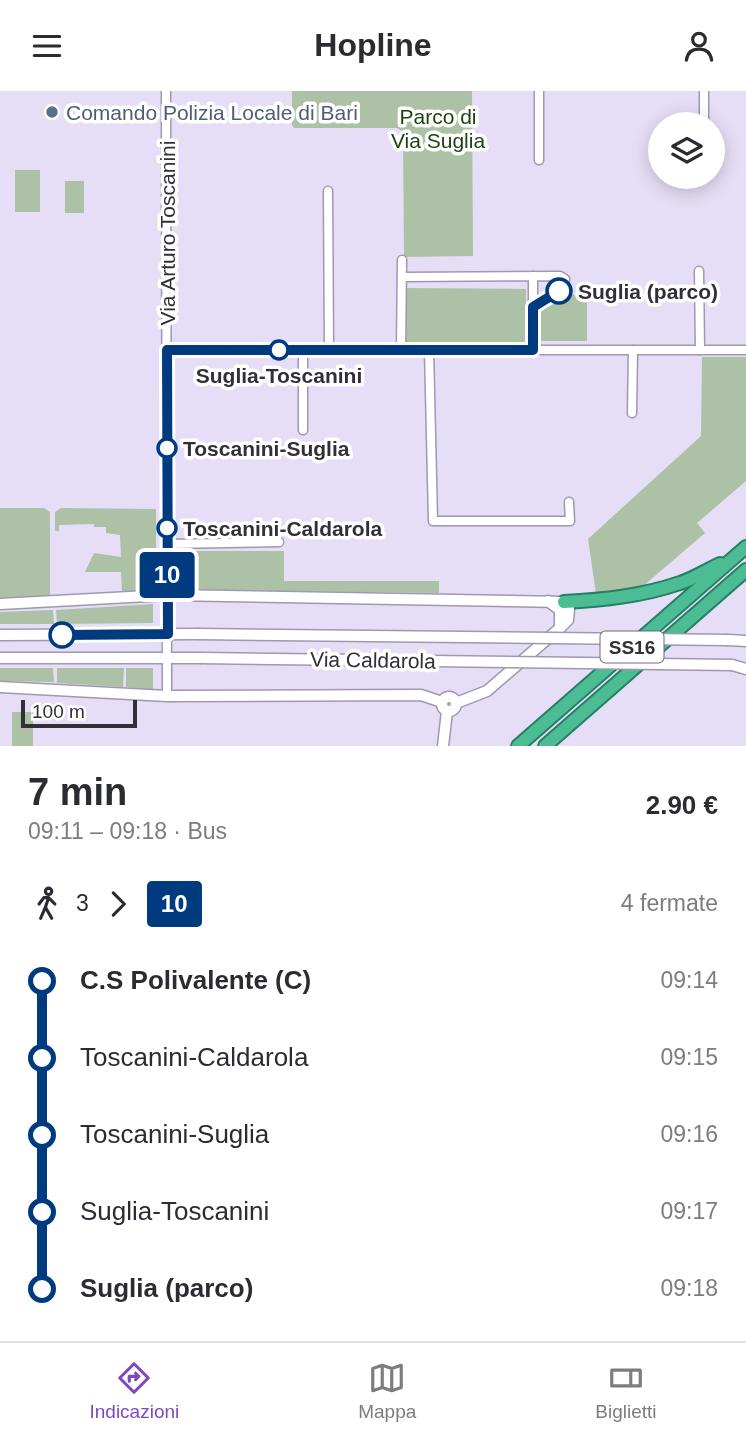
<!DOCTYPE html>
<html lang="it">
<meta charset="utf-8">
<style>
body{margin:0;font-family:Helvetica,sans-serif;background:#f2f2f3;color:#2b2b33;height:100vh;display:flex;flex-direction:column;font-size:26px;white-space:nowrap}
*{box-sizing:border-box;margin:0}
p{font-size:23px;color:#7c7c81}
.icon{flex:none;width:38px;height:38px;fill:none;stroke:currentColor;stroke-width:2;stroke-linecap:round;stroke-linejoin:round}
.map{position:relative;height:655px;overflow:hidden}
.details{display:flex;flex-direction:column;background:#fff;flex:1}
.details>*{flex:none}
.badge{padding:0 14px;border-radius:5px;font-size:24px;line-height:46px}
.fabs{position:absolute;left:648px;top:21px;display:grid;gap:14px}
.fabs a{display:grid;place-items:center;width:77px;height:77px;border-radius:50%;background:#fff;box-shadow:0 4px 18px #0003;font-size:35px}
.scale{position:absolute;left:21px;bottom:18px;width:116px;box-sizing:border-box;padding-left:7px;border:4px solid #322f38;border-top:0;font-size:19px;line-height:24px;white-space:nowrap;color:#322f38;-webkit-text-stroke:5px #fff;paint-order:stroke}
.map>.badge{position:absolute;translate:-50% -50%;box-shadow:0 0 0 4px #fff}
.legs{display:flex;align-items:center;gap:10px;height:77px;padding:0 28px;font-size:23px}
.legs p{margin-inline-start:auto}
.headline{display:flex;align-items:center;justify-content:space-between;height:119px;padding:0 28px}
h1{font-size:38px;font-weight:700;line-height:52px}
ul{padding:0 28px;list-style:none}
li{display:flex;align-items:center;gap:24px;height:77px;font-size:26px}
li i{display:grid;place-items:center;width:10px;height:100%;margin:0 9px;background:currentColor}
li i::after{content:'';width:18px;height:18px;margin:-9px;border:5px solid;border-radius:50%;background:#fff}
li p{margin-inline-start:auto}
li:first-child i{background:linear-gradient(#0000 50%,currentColor 0)}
li:last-child i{background:linear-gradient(currentColor 50%,#0000 0)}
header{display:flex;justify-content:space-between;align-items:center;height:91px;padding:0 28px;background:#fff;font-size:32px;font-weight:700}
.tabs{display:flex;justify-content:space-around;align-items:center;height:98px;border-top:2px solid #e1e1e2;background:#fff;font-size:19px;color:#7c7c81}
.tabs a{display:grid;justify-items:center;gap:4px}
.tabs .on{color:#7e48bf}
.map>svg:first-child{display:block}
.green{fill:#acc1a6}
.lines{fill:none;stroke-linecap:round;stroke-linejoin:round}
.minor-casing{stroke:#a098af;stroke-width:11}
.tertiary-casing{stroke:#a098af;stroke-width:13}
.trunk-casing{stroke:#258062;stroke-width:16}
.minor{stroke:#fff;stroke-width:8}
.tertiary{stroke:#fff;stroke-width:10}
.trunk{stroke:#4bbc94;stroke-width:12}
.tertiary-bridge-casing{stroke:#a098af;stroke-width:13;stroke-linecap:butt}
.tertiary-bridge{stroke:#fff;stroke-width:10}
.line-1-casing{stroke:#fff;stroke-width:16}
.line-1{stroke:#003b80;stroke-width:10}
.service-dot{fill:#5c6f8a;stroke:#fff;stroke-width:2.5}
.stop-1-dot{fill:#fff;stroke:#003b80;stroke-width:3.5}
.labels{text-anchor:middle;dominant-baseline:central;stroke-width:7;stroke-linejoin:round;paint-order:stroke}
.shield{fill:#fff;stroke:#706d74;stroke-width:2}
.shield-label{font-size:19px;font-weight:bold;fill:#322f38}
.service-label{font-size:21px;fill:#4e5e75;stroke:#fff;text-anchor:start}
.park-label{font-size:21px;fill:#204312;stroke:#fff}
.street-label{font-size:21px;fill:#322f38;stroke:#fff}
.stop-label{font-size:21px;font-weight:bold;fill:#322f38;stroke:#fff;text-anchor:start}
</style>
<header><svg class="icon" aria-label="menu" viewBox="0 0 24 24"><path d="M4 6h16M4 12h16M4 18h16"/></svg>Hopline<svg class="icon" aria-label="person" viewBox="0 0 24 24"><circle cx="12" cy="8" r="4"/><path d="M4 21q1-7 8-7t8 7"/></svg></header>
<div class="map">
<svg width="746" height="655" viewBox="0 0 746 655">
<rect width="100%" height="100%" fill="#e6def6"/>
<g class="green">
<path d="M292 0H472L473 165 404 166 403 41 397 37H294L292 34Z"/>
<rect x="15" y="79" width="25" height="42"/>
<rect x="65" y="90" width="19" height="32"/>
<path d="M403 197 526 198V251H405L403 249Z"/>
<path d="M587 203V250H541V220L568 204Z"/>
<path d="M702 266H746V390L697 432 705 442 642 496 596 503 588 448 701 345Z"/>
<path d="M0 417H44L50 421V506L0 508Z"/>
<path d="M61 417 156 418V499L122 501 121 481H85L94 462 121 466 120 444 106 442V436H94V433L59 434V440H55V421Z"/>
<path d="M178 460H284V490H439V502L187 499C173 492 177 474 178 460Z"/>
<path d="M153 513V532L57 533 56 519Z"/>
<path d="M53 519 54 533H0V521Z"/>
<path d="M0 577H53L54 591 0 590Z"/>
<path d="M57 577H124L123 596 57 592Z"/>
<path d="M126 577H153V599L126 596Z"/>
<rect x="12" y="621" width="21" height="34"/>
</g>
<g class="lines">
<defs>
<g id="minor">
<path d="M166 0 167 605"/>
<path d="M539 0V69"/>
<path d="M704 33V0"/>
<path d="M328 100 329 259"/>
<path d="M699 180 700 259"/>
<path d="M402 186 560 185 565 188C563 202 545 208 533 216V259"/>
<path d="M533 216V185"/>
<path d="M429 258 433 430H570L569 411"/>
<path d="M167 259H746"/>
<path d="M401 259 402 169"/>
<path d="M632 322 633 259"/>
<path d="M303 339V259"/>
<path d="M167 453 279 451"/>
</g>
<g id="tertiary">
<path d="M548 510 560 519V537"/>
<path d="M0 513 167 504 564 511 569 518 568 529 560 537 487 600 456 612"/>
<path d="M0 544 198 543"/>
<path d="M728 549 746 550"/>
<path d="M0 567H200"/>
<path d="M732 574 746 578"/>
<path d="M0 596 167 605 421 604 442 611"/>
<circle cx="449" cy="613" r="7"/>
<path d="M443 655 447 620"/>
</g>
<g id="trunk">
<path d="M564 511C603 509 642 505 680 492 693 488 707 479 720 473"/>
<path d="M518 655 746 456"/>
<path d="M545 655 746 479"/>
</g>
</defs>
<use href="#minor" class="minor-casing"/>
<use href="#tertiary" class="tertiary-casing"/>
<use href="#trunk" class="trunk-casing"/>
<use href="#minor" class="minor"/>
<use href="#tertiary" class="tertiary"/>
<use href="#trunk" class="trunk"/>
<defs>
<g id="tertiary-bridge">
<path d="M198 543 728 549"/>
<path d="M200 567 732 574"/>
</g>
</defs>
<use href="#tertiary-bridge" class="tertiary-bridge-casing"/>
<use href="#tertiary-bridge" class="tertiary-bridge"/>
</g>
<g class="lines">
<defs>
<path id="line-1" d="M62 544 168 543 167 259H533V216L559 200"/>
</defs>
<use href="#line-1" class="line-1-casing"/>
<use href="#line-1" class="line-1"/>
</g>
<circle class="service-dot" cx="52" cy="21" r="7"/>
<g class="stop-1-dot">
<circle cx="559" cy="200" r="12"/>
<circle cx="279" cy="259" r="9"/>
<circle cx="167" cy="357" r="9"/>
<circle cx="167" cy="437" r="9"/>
<circle cx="62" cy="544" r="12"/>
</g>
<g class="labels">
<rect class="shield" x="600.5" y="540.5" width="63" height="31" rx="5"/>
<g class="shield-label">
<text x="632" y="556">SS16</text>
</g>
<g class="service-label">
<text x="66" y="21">Comando Polizia Locale di Bari</text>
</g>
<g class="park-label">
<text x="438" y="25">Parco di<tspan x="438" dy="24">Via Suglia</tspan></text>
</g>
<g class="street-label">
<text transform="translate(167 142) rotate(-90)">Via Arturo Toscanini</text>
<text transform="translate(373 569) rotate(1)">Via Caldarola</text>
</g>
<g class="stop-label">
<text x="578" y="200">Suglia (parco)</text>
<text x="279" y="284" text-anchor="middle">Suglia-Toscanini</text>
<text x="183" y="357">Toscanini-Suglia</text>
<text x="183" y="437">Toscanini-Caldarola</text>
</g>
</g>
</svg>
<div class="fabs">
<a><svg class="icon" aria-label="layers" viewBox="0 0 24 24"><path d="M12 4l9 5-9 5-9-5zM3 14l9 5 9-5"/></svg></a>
</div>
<div class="scale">100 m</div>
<b class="badge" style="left:167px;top:484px;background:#003b80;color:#fff">10</b>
</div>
<section class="details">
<div class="headline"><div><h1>7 min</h1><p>09:11 – 09:18 · Bus</p></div><b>2.90 €</b></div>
<div class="legs"><svg class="icon" aria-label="walk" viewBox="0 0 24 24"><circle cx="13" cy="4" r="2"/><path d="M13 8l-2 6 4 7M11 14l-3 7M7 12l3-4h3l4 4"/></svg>3<svg class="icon" aria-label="forward" viewBox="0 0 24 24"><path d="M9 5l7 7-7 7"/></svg><b class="badge" style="background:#003b80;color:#fff">10</b><p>4 fermate</p></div>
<ul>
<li><i style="color:#003b80"></i><b>C.S Polivalente (C)</b><p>09:14</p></li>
<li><i style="color:#003b80"></i><span>Toscanini-Caldarola</span><p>09:15</p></li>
<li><i style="color:#003b80"></i><span>Toscanini-Suglia</span><p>09:16</p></li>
<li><i style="color:#003b80"></i><span>Suglia-Toscanini</span><p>09:17</p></li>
<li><i style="color:#003b80"></i><b>Suglia (parco)</b><p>09:18</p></li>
</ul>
</section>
<nav class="tabs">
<a class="on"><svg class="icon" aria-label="directions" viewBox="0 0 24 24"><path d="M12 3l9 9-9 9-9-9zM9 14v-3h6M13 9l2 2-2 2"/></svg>Indicazioni</a>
<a><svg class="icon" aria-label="map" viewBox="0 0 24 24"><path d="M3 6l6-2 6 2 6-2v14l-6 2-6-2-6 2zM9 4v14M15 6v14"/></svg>Mappa</a>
<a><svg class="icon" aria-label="tickets" viewBox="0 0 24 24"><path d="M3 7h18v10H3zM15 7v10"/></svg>Biglietti</a>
</nav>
